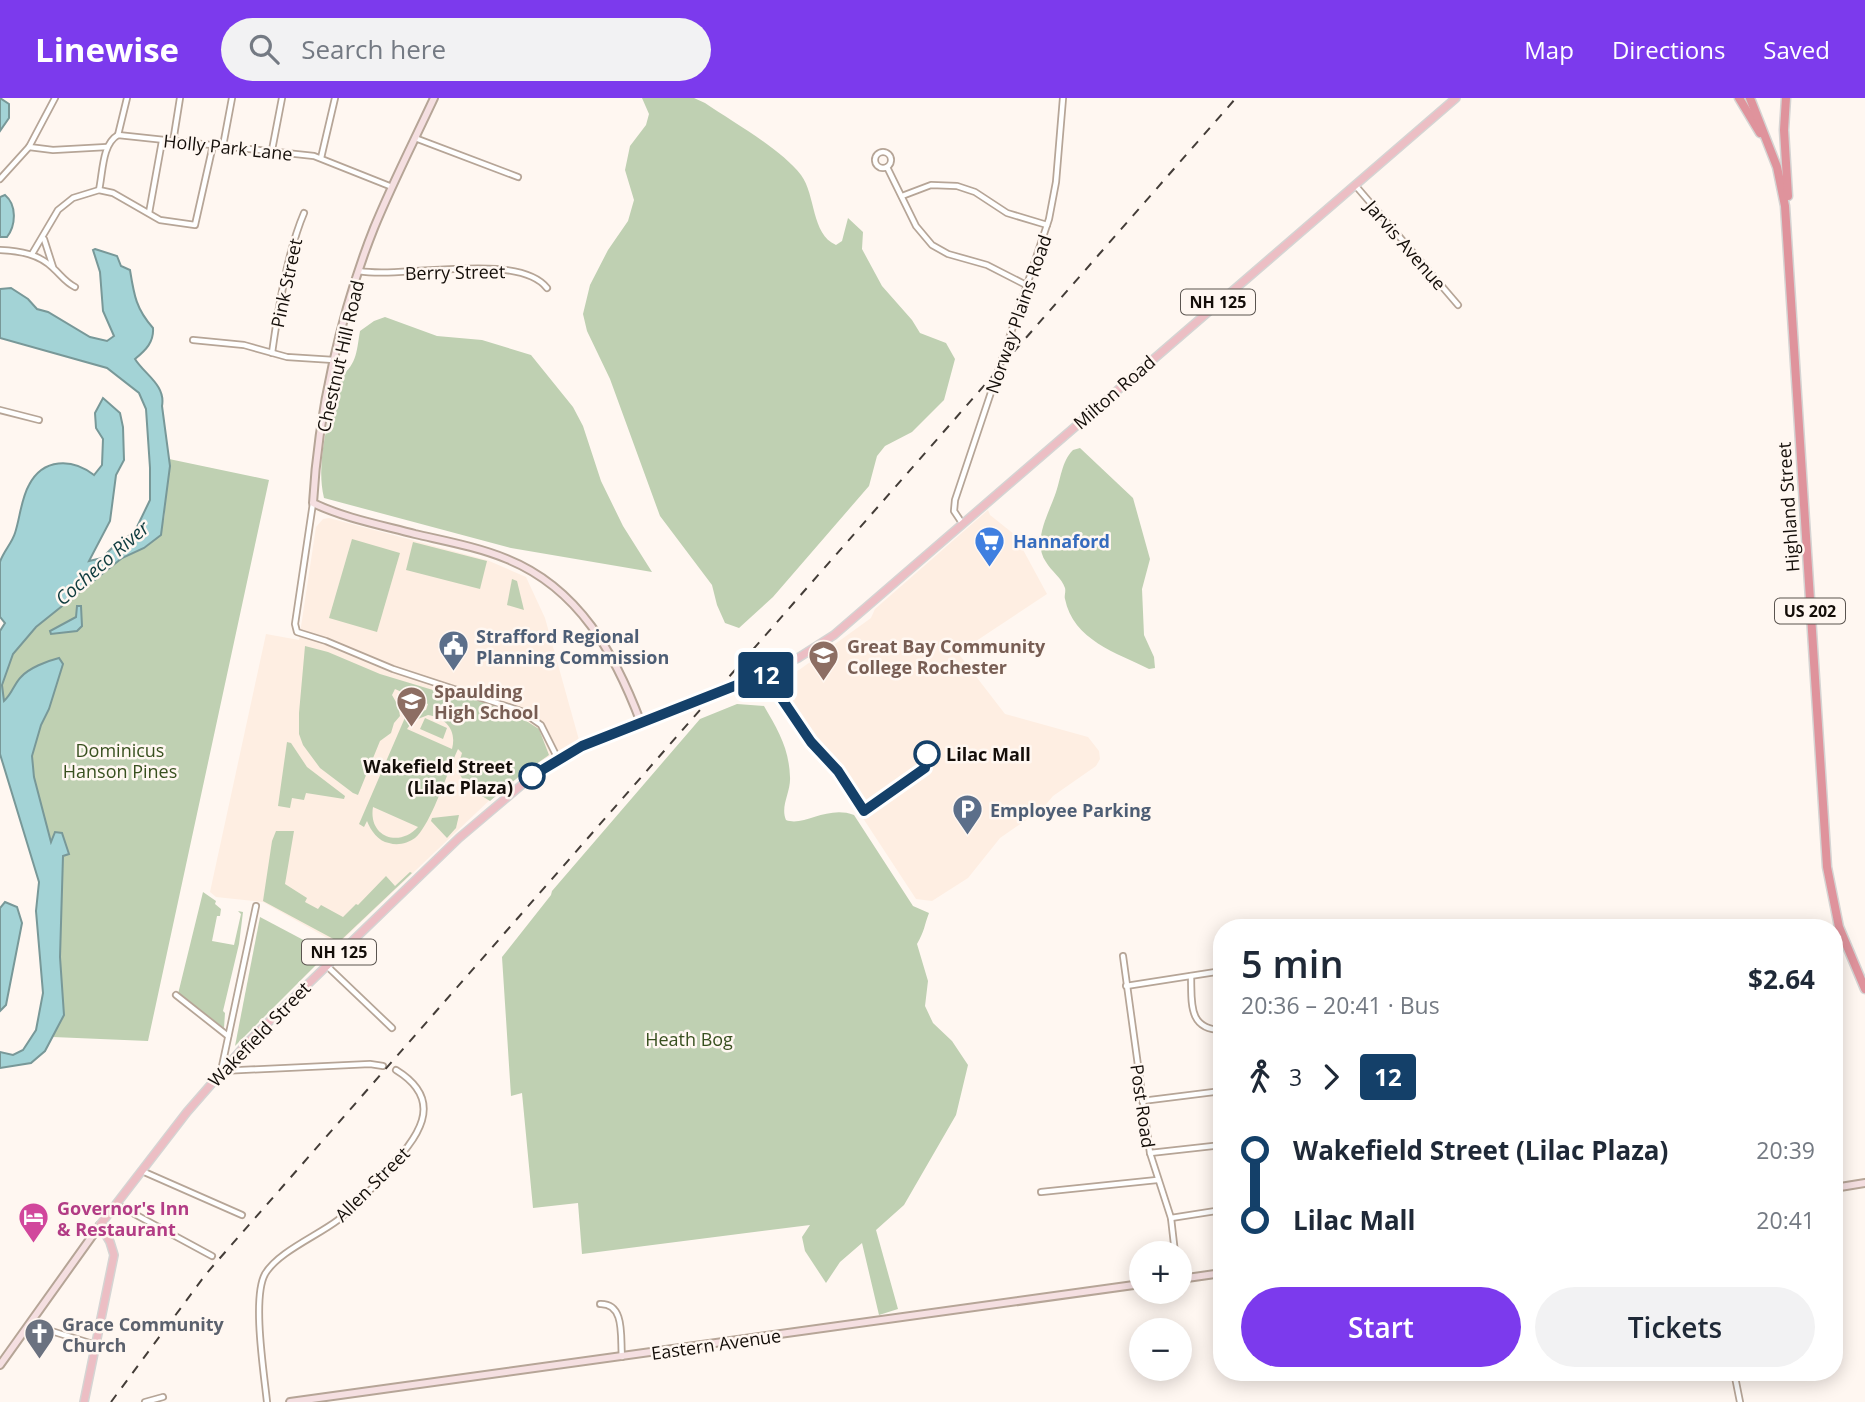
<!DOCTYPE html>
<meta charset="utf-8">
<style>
body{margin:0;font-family:"Open Sans",sans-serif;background:#f2f2f3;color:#1f2937;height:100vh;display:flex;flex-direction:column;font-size:26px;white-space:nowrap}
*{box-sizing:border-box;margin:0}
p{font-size:23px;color:#747a83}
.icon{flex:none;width:38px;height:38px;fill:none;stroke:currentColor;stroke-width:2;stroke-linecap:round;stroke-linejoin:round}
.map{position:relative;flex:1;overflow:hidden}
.sheet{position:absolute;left:1213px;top:821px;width:630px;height:462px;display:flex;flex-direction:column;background:#fff;border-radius:28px;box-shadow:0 4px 18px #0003}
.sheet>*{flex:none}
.badge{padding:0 14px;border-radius:5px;font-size:24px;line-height:46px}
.tools{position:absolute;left:1129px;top:1143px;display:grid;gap:14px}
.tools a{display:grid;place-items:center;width:63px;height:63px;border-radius:50%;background:#fff;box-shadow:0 4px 18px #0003;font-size:35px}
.map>.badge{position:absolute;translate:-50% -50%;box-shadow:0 0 0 4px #fff}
.legs{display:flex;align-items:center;gap:10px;height:77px;padding:0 28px;font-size:23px}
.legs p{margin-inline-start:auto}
.overview{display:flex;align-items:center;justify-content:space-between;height:119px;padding:0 28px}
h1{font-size:38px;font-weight:600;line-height:52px}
.button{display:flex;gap:14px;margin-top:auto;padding:14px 28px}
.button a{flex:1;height:80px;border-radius:42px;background:#7c3aed;color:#fff;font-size:28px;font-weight:600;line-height:80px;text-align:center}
.button a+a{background:#f2f2f3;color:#1f2937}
ul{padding:0 28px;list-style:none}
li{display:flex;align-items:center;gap:24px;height:70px;font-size:26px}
li i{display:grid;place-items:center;width:10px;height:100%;margin:0 9px;background:currentColor}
li i::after{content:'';width:18px;height:18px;margin:-9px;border:5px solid;border-radius:50%;background:#fff}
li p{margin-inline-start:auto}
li:first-child i{background:linear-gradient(#0000 50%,currentColor 0)}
li:last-child i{background:linear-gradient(currentColor 50%,#0000 0)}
header{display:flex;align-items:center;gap:42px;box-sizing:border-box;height:98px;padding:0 35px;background:#7c3aed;color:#fff}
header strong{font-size:33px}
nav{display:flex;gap:38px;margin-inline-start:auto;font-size:24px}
.search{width:490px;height:63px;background:#f2f2f3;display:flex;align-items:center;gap:18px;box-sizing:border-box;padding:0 24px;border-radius:38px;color:#747a83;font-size:26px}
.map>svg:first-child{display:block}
.built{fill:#feeee2}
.green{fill:#bfd0b2;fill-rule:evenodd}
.water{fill:#a3d3d6;stroke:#789898;stroke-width:2}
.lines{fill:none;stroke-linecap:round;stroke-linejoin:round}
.street-casing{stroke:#b6a597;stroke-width:8}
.secondary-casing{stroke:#b6a597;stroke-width:10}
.primary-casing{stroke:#d5d4d3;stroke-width:10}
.highway-casing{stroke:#d5d4d3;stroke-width:11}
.street{stroke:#fff;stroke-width:4.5}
.secondary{stroke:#f5dfe1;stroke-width:6}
.primary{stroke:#ecbec4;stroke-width:7}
.highway{stroke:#df939c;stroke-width:8}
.rail{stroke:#443d38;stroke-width:2;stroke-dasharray:9 9;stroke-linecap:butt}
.line-1-casing{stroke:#fff;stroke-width:16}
.line-1{stroke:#144069;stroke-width:10}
.stop-1-dot{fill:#fff;stroke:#144069;stroke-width:3.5}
.labels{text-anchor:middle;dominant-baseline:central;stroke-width:5;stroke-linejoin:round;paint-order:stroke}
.shield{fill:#fff7f1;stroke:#5a544f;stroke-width:2}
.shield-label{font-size:16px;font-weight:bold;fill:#140e09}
.street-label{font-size:18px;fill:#140e09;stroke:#fff7f1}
.shop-label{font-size:18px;font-weight:bold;fill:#366cbe;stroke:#fff7f1;text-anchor:start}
.service-label{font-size:18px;font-weight:bold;fill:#4e5e75;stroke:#fff7f1;text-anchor:start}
.education-label{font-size:18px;font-weight:bold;fill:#785e54;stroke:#fff7f1;text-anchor:start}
.park-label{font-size:18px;fill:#38501f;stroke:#fff7f1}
.stop-label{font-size:18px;font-weight:bold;fill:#140e09;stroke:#fff7f1;text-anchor:start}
.hotel-label{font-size:18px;font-weight:bold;fill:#b23c85;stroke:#fff7f1;text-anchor:start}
.worship-label{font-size:18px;font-weight:bold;fill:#5b616d;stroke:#fff7f1;text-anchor:start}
.water-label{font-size:19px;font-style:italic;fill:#0e3b3e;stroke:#fff7f1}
</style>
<header>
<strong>Linewise</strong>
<div class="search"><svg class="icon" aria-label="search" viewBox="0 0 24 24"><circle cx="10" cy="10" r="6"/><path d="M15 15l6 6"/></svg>Search here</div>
<nav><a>Map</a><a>Directions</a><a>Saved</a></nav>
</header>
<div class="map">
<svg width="1865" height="1304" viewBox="0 0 1865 1304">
<rect width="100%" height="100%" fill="#fff7f1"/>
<g class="built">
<path d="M988 412 990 417 1015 437 1047 496 958 555 1005 616 1088 639 1099 653 1100 661 1096 668 1053 698 1042 711 1000 740 968 780 932 803 916 801 834 676 808 648 767 586 799 572 871 520 875 511Z"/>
<path d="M329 420 487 462 526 479 545 520 579 642 527 672 495 697 338 846 263 804 216 799 210 794 266 536 299 542 316 429 323 421Z"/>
</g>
<g class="green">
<path d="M642 0H694L705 5C733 24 781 51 801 77 816 97 811 136 836 147L842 143 848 120 863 134 862 151 882 188 912 222 920 235 946 245 955 261 944 302 912 334 885 348 877 358 869 388 773 499 739 530 725 525 717 507 712 487 660 418 610 281 587 233 583 216 590 187 608 152 628 123 634 102 625 72 630 48 646 27 649 16Z"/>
<path d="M385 219 437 238 482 242 531 257 573 309 583 328 601 383 623 428 652 474 511 450 324 400C315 363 330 319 337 282 357 266 356 257 360 233L374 223Z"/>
<path d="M1080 350 1133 400 1150 461 1142 491 1144 537 1154 559 1155 570 1149 571C1117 555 1073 542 1065 501 1064 498 1066 494 1065 490 1062 480 1051 473 1046 464 1032 444 1048 417 1055 397 1061 382 1061 364 1073 352Z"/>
<path d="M169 361 269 382 148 943 53 939 64 917 60 859 63 757 69 756 51 745 34 679 32 658 41 627 49 611 48 563 22 578 13 595 4 604 2 587 13 556 36 529 122 460 144 450 164 422Z"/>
<path d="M352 441 400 455 377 534 329 520Z"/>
<path d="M413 444 487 463 480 491 406 472Z"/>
<path d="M512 481 517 483 524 512 507 507Z"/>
<path d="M305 548 328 554 380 576 466 602 470 599 520 619 539 631 549 657 522 676 490 703 464 687 465 685 457 672 462 655 458 651C448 672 431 727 415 740 408 745 398 748 389 745 378 743 371 733 367 723L364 729 359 726 410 608 415 610 414 615 426 612 428 606 395 591 392 597 396 604 401 602 404 610 399 612 400 618 394 625 391 635 380 643 358 697 353 695 320 670 303 647 299 636V615ZM428 617C446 620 457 632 452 651L407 631 413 623ZM373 709 418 729C399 750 368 739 373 709Z"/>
<path d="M737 606 764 608C778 632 789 650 790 679 791 694 780 708 786 722 804 729 827 707 854 717L913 808 929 815C924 828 925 832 917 846L928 883 925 908 933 925 952 943 968 967 956 1017 904 1107 876 1132 898 1211 879 1217 862 1145 840 1164 826 1185 805 1153 802 1139 810 1127 582 1156 578 1105 533 1110 522 995 511 998 502 859 551 797 552 793 700 621Z"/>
<path d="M425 620 447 630 443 641 420 631Z"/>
<path d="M287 644 291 645 307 669 345 698 344 701 306 695 304 702 292 700 290 710 278 708Z"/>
<path d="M459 717 456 730 447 740 431 723 432 720Z"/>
<path d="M276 733H294L285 786 307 800 305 804 318 811 321 807 343 819 356 806 358 807 386 778 395 788 410 774 412 775 339 844 263 803 272 743Z"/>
<path d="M203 794 216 803 215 806 221 811 220 818H217L212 843 234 847 241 816 238 813 243 814 239 846 223 913 225 915 224 930 178 896Z"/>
<path d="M260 819 328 855 235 948Z"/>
</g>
<g class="water">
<path d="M0 0 9 6V20L0 33Z"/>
<path d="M5 97C17 107 16 127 7 139H0V99Z"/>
<path d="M95 151 117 158 121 168 130 172C134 197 136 211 153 230 154 244 146 252 135 261 144 276 166 287 162 308L170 368 161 437 144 450 122 460 36 529 13 556 2 587 4 603C12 596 14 586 21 579 29 570 47 563 59 560L63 566 49 611 41 627 32 658 34 679 51 744 55 734 62 735 69 756 63 758 60 859 64 917 45 953 31 965 0 970V954L13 957 23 952 36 932 43 895 36 813 39 784 0 656V533L5 525 0 519C0 503 0 481 0 464 3 454 12 445 15 435 20 420 21 401 29 387 43 360 72 360 94 377L102 367 103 341 96 330 95 315 103 300 120 315 123 329 124 362 116 377 110 423 89 463 102 460 114 448 135 433 150 402V370L146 311 139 295 107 270 0 240V191L11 190 28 201 37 211 48 214 90 239 107 243 114 238 103 213 100 174 93 152Z"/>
<path d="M77 508H81L82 528 77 533 51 536 50 533 76 519Z"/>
<path d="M5 804 17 809 22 825 6 907 0 913V810Z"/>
</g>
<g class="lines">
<defs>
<g id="street">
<path d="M118 37 127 0"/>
<path d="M415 40 518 79"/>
<path d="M173 44 180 0"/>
<path d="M223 48 232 0"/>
<path d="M29 49 53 52 107 49"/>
<path d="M272 52 282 0"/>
<circle cx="883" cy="62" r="8"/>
<path d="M321 60 335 0"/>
<path d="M887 69 916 128 932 147 948 156 987 167 1028 188"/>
<path d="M0 81 29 49 55 0"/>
<path d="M1355 87 1458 207"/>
<path d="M99 92C103 74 102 46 118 37L314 58 392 89"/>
<path d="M902 98 931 87 957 88 975 94 1007 115 1047 127"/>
<path d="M149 115 162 43"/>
<path d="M44 141 53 169"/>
<path d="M0 152C20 153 39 156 53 170 61 177 65 184 75 189"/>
<path d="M32 156 58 112 73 100 99 92 113 95 160 122 195 127 213 47"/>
<path d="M359 173C404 181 518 153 547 190"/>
<path d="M193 242 244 247 287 259 334 262"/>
<path d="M272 255C278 212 287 155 304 115"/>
<path d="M0 312 39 322"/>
<path d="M313 405 295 526 297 534 326 543 393 571 521 613 541 627 558 661"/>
<path d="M962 425 954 413 955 402 1049 121 1056 84 1063 0"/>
<path d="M256 808 221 973 370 966 383 968"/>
<path d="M1123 858 1150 1055 1171 1120 1175 1155"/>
<path d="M327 868 392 930"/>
<path d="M1191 878C1192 903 1187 932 1222 932"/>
<path d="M1126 888 1222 873"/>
<path d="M176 897 228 938"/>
<path d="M1142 1003 1222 993"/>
<path d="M1150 1055 1222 1047"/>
<path d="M142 1073 242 1117"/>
<path d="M1041 1094 1157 1082"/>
<path d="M116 1106 212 1158"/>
<path d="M1171 1120 1222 1112"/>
<path d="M600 1206C626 1205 620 1241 622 1259"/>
<path d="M29 1226 96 1247"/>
<path d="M1734 1274 1740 1304"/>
<path d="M145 1304 163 1299"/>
<path d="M267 1304C264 1275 252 1200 265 1176 278 1154 317 1138 338 1122 356 1108 372 1091 387 1073 416 1041 448 1004 396 972"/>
</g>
<g id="secondary">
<path d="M434 0C414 43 392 86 374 130 341 213 318 315 313 405 344 420 381 427 415 436 445 443 478 449 507 461 579 490 615 556 641 625"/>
<path d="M1834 1090 1865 1085"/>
<path d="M1180 1181 1222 1175"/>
<path d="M0 1267 100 1127"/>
<path d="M290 1304 1141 1186"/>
</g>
<path id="primary" d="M84 1304 114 1157 110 1144 100 1127 187 1014 248 944 459 740 531 679 582 648 765 576 798 560 834 537 1456 0"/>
<g id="highway">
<path d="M1739 0 1760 35"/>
<path d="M1750 0 1777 69 1785 108 1827 769 1839 829 1865 891"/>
<path d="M1786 0 1784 32 1788 98"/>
</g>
</defs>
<use href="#street" class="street-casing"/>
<use href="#secondary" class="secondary-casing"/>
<use href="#primary" class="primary-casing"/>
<use href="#highway" class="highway-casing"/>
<use href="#street" class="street"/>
<use href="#secondary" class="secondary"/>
<use href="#primary" class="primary"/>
<use href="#highway" class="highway"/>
<path class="rail" d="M111 1304 206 1176 1236 0"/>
</g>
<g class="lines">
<defs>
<path id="line-1" d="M532 678 582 648 765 576 811 644 838 673 864 713 925 670 927 656"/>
</defs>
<use href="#line-1" class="line-1-casing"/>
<use href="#line-1" class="line-1"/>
</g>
<defs>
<symbol id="supermarket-pin" viewBox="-11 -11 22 30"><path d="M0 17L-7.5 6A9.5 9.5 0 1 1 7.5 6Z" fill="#3f7fe0" stroke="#fff7f1"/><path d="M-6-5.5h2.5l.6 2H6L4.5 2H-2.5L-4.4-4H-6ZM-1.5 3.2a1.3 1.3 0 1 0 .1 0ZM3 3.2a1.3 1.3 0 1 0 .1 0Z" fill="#fff"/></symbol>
<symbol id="civic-pin" viewBox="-11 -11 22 30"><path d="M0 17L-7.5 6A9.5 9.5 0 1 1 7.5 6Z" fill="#5c6f8a" stroke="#fff7f1"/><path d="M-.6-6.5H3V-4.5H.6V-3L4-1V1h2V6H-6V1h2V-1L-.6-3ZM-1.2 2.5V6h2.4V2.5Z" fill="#fff"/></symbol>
<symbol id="university-pin" viewBox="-11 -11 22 30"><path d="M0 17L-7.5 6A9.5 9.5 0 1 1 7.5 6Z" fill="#8d6e63" stroke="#fff7f1"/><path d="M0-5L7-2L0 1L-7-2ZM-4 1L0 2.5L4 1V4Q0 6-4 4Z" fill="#fff"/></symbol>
<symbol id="school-pin" viewBox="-11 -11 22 30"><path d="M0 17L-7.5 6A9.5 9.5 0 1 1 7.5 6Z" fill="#8d6e63" stroke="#fff7f1"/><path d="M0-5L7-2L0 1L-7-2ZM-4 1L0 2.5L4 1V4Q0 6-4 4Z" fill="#fff"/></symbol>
<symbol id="parking-pin" viewBox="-11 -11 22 30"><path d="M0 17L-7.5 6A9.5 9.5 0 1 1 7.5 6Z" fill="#5c6f8a" stroke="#fff7f1"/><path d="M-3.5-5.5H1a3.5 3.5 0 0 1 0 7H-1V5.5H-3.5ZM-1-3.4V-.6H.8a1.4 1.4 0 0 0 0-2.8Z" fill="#fff"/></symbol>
<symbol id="hotel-pin" viewBox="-11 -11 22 30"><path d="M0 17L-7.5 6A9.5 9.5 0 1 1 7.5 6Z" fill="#d1479c" stroke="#fff7f1"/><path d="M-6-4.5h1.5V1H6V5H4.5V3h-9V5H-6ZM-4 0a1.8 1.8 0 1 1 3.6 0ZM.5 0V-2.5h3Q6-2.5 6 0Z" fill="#fff"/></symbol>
<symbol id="church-pin" viewBox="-11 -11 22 30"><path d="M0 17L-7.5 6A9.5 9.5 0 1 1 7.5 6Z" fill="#6b7280" stroke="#fff7f1"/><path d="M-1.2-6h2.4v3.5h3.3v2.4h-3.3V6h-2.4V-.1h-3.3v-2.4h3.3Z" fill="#fff"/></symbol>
</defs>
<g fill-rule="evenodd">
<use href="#supermarket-pin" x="972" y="426" width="35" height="47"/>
<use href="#civic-pin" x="436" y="530" width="35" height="47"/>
<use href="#university-pin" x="806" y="540" width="35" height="47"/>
<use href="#school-pin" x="394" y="586" width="35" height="47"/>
<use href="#parking-pin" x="950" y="694" width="35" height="47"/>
<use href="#hotel-pin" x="16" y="1102" width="35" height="47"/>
<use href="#church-pin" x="22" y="1218" width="35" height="47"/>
</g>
<g class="stop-1-dot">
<circle cx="927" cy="656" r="12"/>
<circle cx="532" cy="678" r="12"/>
</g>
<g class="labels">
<g class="shield">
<rect x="1181" y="191.5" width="74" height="25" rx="5"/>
<rect x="1775" y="500.5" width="70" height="25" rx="5"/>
<rect x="302" y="841.5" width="74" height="25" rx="5"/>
</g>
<g class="shield-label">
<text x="1218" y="204">NH 125</text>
<text x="1810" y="513">US 202</text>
<text x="339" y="854">NH 125</text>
</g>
<g class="street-label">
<text transform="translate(228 49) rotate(6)">Holly Park Lane</text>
<text transform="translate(1406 147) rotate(49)">Jarvis Avenue</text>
<text transform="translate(455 174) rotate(-1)">Berry Street</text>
<text transform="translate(286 185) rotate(-78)">Pink Street</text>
<text transform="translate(1018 216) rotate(-71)">Norway Plains Road</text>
<text transform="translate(340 258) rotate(-77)">Chestnut Hill Road</text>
<text transform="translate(1114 294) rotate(-41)">Milton Road</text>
<text transform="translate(1788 409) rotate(-94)">Highland Street</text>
<text transform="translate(259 936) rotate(-46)">Wakefield Street</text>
<text transform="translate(1143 1008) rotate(82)">Post Road</text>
<text transform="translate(372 1086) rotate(-45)">Allen Street</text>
<text transform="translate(716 1246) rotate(-8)">Eastern Avenue</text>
</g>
<g class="shop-label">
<text x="1013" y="443">Hannaford</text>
</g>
<g class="service-label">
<text x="476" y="538">Strafford Regional<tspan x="476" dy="21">Planning Commission</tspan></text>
<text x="990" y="712">Employee Parking</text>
</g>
<g class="education-label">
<text x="847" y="548">Great Bay Community<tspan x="847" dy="21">College Rochester</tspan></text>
<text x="434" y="593">Spaulding<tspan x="434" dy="21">High School</tspan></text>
</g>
<g class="park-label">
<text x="120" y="652">Dominicus<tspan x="120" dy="21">Hanson Pines</tspan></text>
<text x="689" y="941">Heath Bog</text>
</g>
<g class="stop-label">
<text x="946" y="656">Lilac Mall</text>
<text x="513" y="668" text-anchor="end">Wakefield Street<tspan x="513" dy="21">(Lilac Plaza)</tspan></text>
</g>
<g class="hotel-label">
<text x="57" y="1110">Governor's Inn<tspan x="57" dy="21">&amp; Restaurant</tspan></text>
</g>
<g class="worship-label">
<text x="62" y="1226">Grace Community<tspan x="62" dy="21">Church</tspan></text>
</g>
<g class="water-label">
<text transform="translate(102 465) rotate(-41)">Cocheco River</text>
</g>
</g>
</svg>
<div class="tools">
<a>+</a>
<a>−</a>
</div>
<b class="badge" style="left:766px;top:577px;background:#144069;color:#fff">12</b>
<section class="sheet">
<div class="overview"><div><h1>5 min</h1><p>20:36 – 20:41 · Bus</p></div><b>$2.64</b></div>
<div class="legs"><svg class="icon" aria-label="walk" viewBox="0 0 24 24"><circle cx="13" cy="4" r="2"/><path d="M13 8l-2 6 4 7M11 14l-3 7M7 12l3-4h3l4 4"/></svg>3<svg class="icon" aria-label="forward" viewBox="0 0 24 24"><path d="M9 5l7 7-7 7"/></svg><b class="badge" style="background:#144069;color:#fff">12</b></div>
<ul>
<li><i style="color:#144069"></i><b>Wakefield Street (Lilac Plaza)</b><p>20:39</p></li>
<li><i style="color:#144069"></i><b>Lilac Mall</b><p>20:41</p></li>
</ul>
<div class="button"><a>Start</a><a>Tickets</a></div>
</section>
</div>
